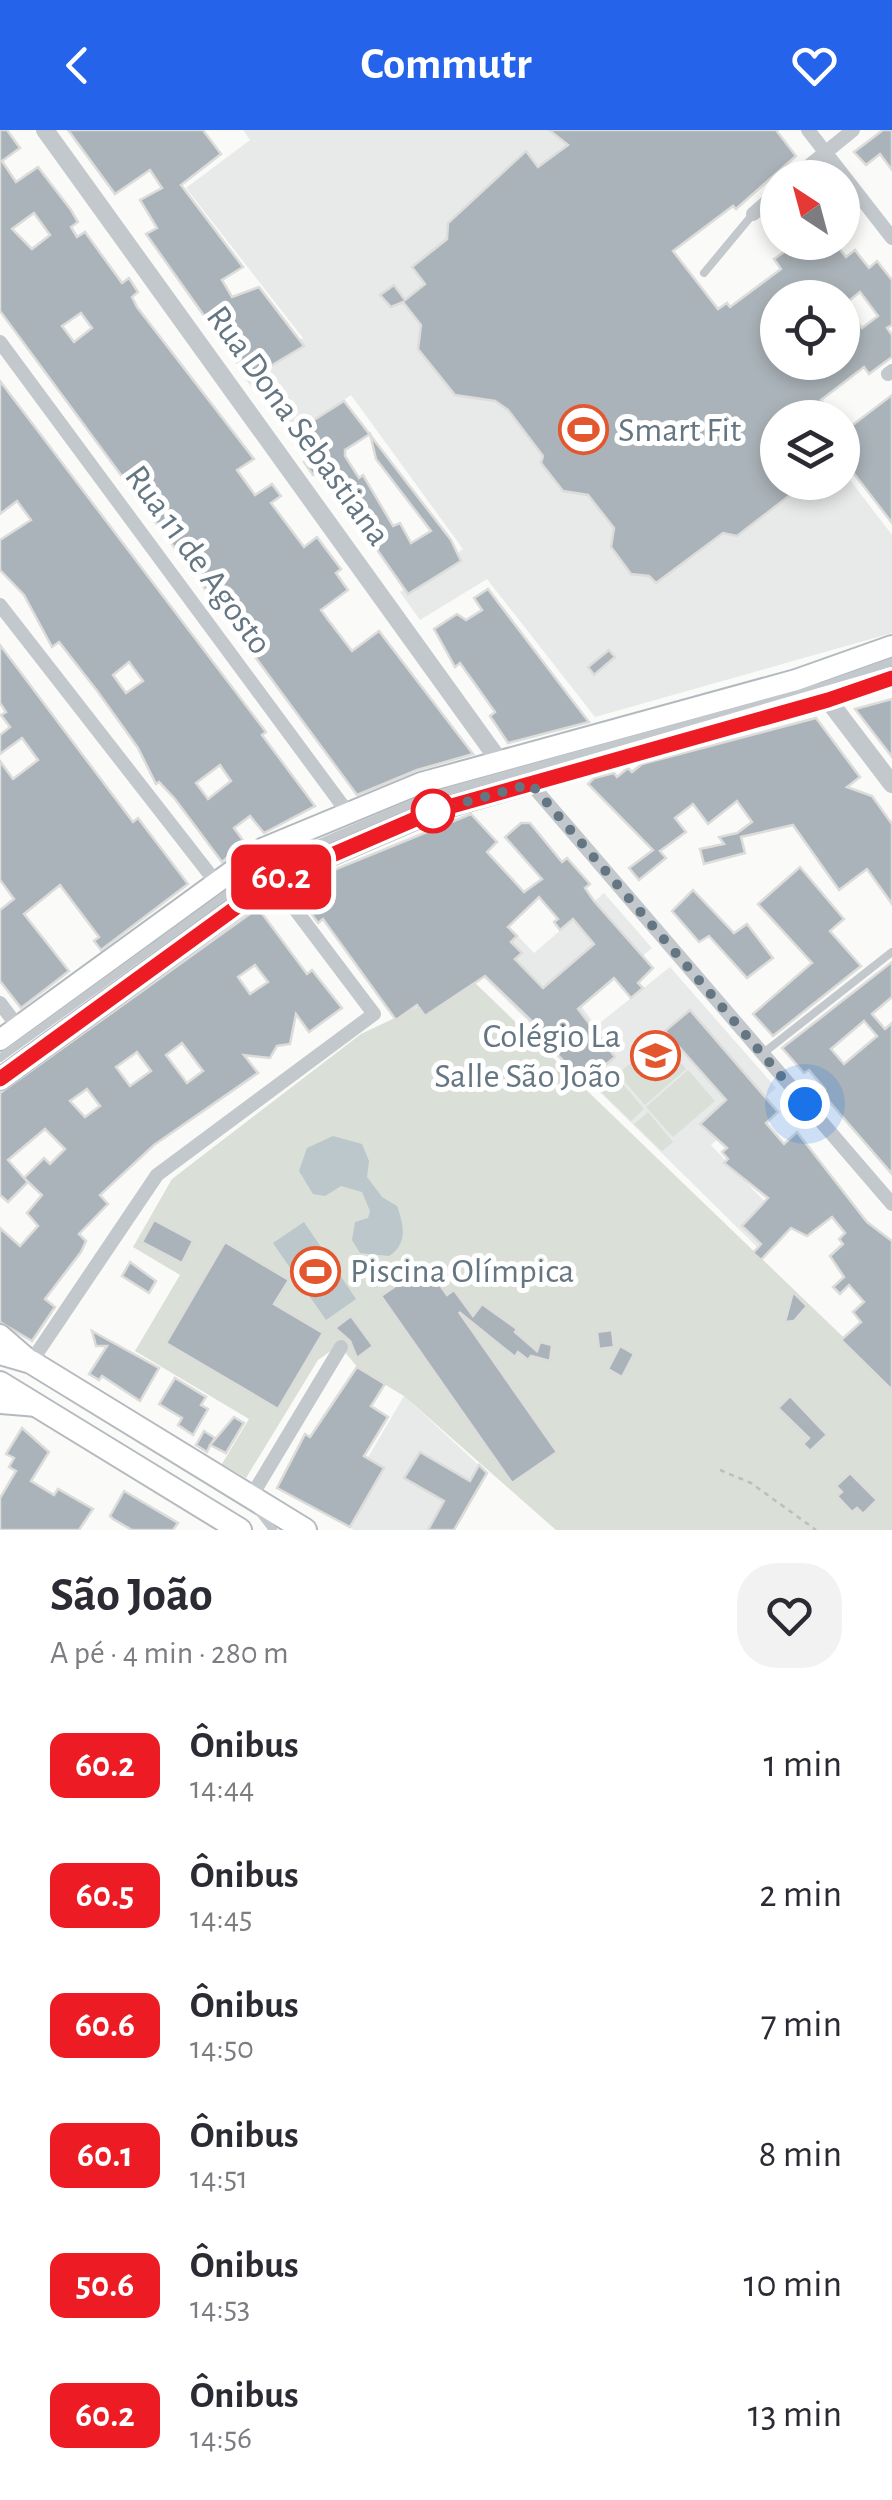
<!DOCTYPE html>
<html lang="pt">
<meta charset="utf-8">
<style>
body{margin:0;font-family:"Alegreya Sans",sans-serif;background:#f2f2f3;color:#2b2b33;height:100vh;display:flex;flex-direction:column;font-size:38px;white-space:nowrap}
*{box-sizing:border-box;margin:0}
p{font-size:32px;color:#7c7c81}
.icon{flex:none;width:55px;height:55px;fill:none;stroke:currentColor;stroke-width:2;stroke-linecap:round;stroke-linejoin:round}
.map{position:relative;height:1400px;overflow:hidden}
.drawer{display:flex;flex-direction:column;background:#fff;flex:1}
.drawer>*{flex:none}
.badge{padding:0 20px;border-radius:15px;font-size:35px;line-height:65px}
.needle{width:65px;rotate:324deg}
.fabs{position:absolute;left:760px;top:30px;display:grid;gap:20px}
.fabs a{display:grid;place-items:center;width:100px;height:100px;border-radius:50%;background:#fff;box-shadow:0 5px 15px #0003;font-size:50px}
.you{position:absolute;width:50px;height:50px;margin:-25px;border:8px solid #fff;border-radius:50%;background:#1a73e8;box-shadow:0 0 0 15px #1a73e833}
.map>.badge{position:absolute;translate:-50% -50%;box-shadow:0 0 0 5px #fff}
.round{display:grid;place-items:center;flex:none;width:105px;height:105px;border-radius:40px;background:#f2f2f3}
.head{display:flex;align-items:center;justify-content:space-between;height:170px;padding:0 50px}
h1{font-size:48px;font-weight:700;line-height:75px}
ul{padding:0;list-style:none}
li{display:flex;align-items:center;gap:30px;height:130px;padding:0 50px}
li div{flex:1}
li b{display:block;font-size:38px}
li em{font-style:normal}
li .badge{min-width:110px;font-weight:700;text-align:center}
header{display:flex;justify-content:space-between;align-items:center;height:130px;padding:0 50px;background:#2563eb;color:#fff;font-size:45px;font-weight:700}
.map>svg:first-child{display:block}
.built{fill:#e8e9e9}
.green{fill:#dadfd7}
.water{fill:#bbc7cb}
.building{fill:#aab3b9;stroke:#dcdcda;stroke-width:2.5;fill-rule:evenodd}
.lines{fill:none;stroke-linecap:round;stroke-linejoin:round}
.secondary-casing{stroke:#b3babf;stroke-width:24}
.primary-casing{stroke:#b5babe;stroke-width:26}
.path{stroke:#bbbfc2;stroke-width:2.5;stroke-dasharray:5 5;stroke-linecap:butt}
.service{stroke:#c3c8cc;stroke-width:8}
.minor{stroke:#c3c8cc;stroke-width:14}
.tertiary{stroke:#c3c8cc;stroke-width:18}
.secondary{stroke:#fff;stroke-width:20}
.primary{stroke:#fff;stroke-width:22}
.line-casing{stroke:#fff;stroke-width:22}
.line{stroke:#ed1c24;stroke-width:15}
.walk{stroke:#657683;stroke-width:10;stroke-dasharray:0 18}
.stop-dot{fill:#fff;stroke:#ed1c24;stroke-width:5}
.labels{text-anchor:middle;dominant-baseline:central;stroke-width:10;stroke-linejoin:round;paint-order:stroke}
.street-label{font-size:35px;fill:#657683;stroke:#fff}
.poi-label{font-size:35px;fill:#657683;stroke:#fff;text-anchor:start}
</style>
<header><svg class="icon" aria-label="back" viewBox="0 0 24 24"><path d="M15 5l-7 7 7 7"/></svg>Commutr<svg class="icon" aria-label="heart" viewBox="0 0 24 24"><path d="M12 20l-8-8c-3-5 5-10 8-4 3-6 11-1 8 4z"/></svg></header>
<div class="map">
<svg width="892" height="1400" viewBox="0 0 892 1400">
<rect width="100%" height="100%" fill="#fafaf8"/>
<g class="built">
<path d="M243 0H581L801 287 778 288V352H842L843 341 892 405V503L595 587 487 449 420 490 400 462 463 419 351 265 290 307 243 246 303 208 186 58 250 10Z"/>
<path d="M441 725 534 823 604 763 652 818 582 877 596 896 670 837 776 958 711 1015 782 1090 757 1117 399 764Z"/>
<path d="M404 1266 487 1343 454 1400H354L333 1387Z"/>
</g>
<g class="green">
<path d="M473 851 892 1254V1400H556L404 1266 359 1239 339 1215 318 1230 246 1348 222 1334 249 1289 135 1221 180 1145 133 1117 172 1049 361 904Z"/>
<path d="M660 908 686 939 645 975 618 944Z"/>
<path d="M611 940 644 979 631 991 595 956Z"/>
<path d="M688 940 715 971 673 1007 646 977Z"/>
<path d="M648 982 673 1012 662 1021 634 994Z"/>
</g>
<g class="water">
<path d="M333 1006 362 1014 369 1031 367 1047 382 1067 397 1076C404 1095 408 1114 389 1126L360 1123 352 1110 355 1092 368 1088 370 1081 362 1062 341 1056 325 1066 313 1064 299 1041 307 1018Z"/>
<path d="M304 1092 356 1169 326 1190 273 1113Z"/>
</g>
<g class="building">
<path d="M0 0H7L20 18 2 31 16 52 38 37 71 80 78 92 71 97 77 107 85 102 122 153 129 148 138 162 132 167 137 177 254 329 237 340 255 365 272 354 281 366 271 373 304 417 317 407 341 439 336 443 348 460 321 480 329 491 352 521 379 501 473 624 417 640 357 665 0 181ZM34 83 50 105 32 119 12 99ZM81 183 92 198 74 212 62 196Z"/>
<path d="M68 0H203L221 24 181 55 243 137 222 150 232 167 259 157 304 216 249 249 146 104 157 98 140 70 162 58 150 40 115 64Z"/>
<path d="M549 0H776L796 26 736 79 733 76 673 121 718 179 727 173 730 177 781 139 774 129 784 122 764 96 778 84V112H834L846 127 855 120 869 138 877 131 892 150V195L887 198 892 205V227L869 244 864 237 821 270 834 288H802L796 279 778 288 770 299 778 309V352H807L737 406 723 403 656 453 649 446 631 444 611 417 614 398 588 365 563 361 541 333 543 326 508 280 495 271 455 265 418 219 421 195 403 172 391 177 380 165 394 155 405 170 425 154 412 137 447 109 448 93 526 21 538 37 568 15ZM860 162 878 186 862 198 852 185 842 192V232H778V168L850 170Z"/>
<path d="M883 0H892V40L880 24 866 35 854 22Z"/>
<path d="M0 251 266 602 262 605 315 676 264 703 250 686 234 698 245 713 222 732 175 669 159 652 156 654 138 618 98 562 59 512 52 517 24 465 0 440V410L31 390 17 371 0 384ZM129 532 143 551 126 563 113 545ZM220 635 231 651 208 669 196 653Z"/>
<path d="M892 265V393L842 328V303Z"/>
<path d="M344 271 451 410 461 431 408 464 322 341 313 345 304 332 309 329 292 304ZM370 304 376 329 431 401 411 413 400 393 393 396 363 345 359 348 345 326V320Z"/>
<path d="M488 459 572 570 589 592 508 613 490 586 495 582 460 533 455 537 434 499 457 484 466 490 482 480 474 468Z"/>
<path d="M0 515 133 692 138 688 188 754 101 820 94 811 99 807 60 755 24 784 69 841 21 878 0 851V780L14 769 0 750V631L13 649 38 630 22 608 0 624V605L10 597 1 585 6 582 0 573Z"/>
<path d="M609 520 615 527 594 545 588 537Z"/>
<path d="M892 569V627L855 579Z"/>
<path d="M816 588 860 647 847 657 872 666 892 694V774L867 739 839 760 793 695 741 707 745 723 704 734 700 719 724 714 719 707 737 703 752 692 737 671 708 694 693 674 675 688 686 702 660 721 666 728 639 750 629 738 653 720 588 654 594 648 614 643 617 647 628 638 632 642 642 634Z"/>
<path d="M471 684 497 712 487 722 524 762 542 749 505 707 521 693H530L562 732 567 728 590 754 585 758 594 771 653 838 638 853 643 858 631 868 614 848 578 879 615 927 599 940 603 945 590 958 538 905 542 901 485 846 425 886 417 875 396 890 323 789 318 793 292 757ZM539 767 558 789 554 792 560 800 573 789 594 814 543 858 515 829 522 823 511 812 517 806 508 797Z"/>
<path d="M800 737 844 789 830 801 861 836 773 906 753 884 812 833 758 774Z"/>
<path d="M693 760 734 803 747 794 773 828 747 848 709 806 699 812 672 781Z"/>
<path d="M258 778 307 844 312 840 342 878 309 902 296 884 290 914 277 916 270 928 244 925 258 943 154 1015 100 1065 108 1074 79 1104 86 1111 81 1122 45 1169 55 1177 32 1211 0 1192V1098L20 1116 38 1096 27 1083 42 1065 25 1049 28 1052 8 1072 0 1065V963ZM255 835 268 852 250 864 238 847ZM182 913 203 941 187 953 166 925ZM137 922 151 941 130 956 116 937ZM87 959 100 976 85 987 70 971ZM45 999 65 1019 50 1034 44 1028 24 1048 8 1030Z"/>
<path d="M892 832V867L872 884 885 899 892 893V1044L821 962 825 959 809 940 804 943 782 918ZM864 891 877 906 844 934 831 919Z"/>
<path d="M690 880 778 982 766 993 784 1014 797 1002 867 1092 892 1111V1260L841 1210 861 1192 853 1182 864 1172 849 1155 840 1164 833 1157 844 1147 830 1126 843 1114 839 1109 845 1103 832 1087 807 1106 791 1098 761 1130 753 1123 761 1114 742 1096 768 1068 724 1033 728 1029 722 1022 727 1018 700 994 726 970 665 901Z"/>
<path d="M154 1090 193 1111 182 1133 142 1112Z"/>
<path d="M225 1112 289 1150 274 1174 323 1203 278 1279 166 1213Z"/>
<path d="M130 1132 156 1151 149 1163 122 1146Z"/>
<path d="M426 1135 447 1165 454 1160 473 1186 482 1174 517 1199 515 1202 537 1221 540 1212 552 1215 550 1231 531 1226 528 1230 518 1222 515 1227 459 1182 557 1322 512 1353 381 1166Z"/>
<path d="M793 1162 807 1176 794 1191 785 1192Z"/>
<path d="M351 1186 373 1216 357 1228 350 1211 335 1198Z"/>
<path d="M612 1200 614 1217 599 1219 597 1202Z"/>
<path d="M92 1201 159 1238 140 1271 102 1246 99 1250 89 1244 107 1216H96Z"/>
<path d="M620 1216 634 1224 622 1247 608 1239Z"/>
<path d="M357 1237 385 1254 371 1276 388 1287 364 1326 384 1338 350 1397 277 1358 305 1304 310 1307Z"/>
<path d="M175 1248 206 1267 201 1275 208 1279 193 1305 178 1295 182 1288 159 1274Z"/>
<path d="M790 1266 827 1305 810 1321 803 1314 809 1308 778 1278Z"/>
<path d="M234 1287 244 1293 226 1323 210 1315 207 1322 196 1315 204 1301 215 1308 211 1314Z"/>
<path d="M22 1298 49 1322 31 1351 54 1365 58 1359 93 1379 79 1400H0V1368L16 1341 9 1337 14 1328 6 1324Z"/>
<path d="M420 1322 470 1351 479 1335 487 1343 454 1400H428L444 1371 404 1348Z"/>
<path d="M850 1343 877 1370 863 1384 857 1378 852 1382 837 1366 842 1362 836 1356Z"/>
<path d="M124 1361 178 1393 173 1400H132L113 1389 110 1386Z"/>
</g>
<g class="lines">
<defs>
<g id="secondary">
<path d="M0 910 264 718 421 653 796 550 892 516"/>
<path d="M0 949 273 750 433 681 892 547"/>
<path d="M0 1205 30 1231"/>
<path d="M0 1273 38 1276"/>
</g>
<g id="primary">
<path d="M0 1223 31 1232 305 1400"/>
<path d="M0 1253 240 1400"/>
</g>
</defs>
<use href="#secondary" class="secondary-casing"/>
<use href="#primary" class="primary-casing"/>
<path class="path" d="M720 1340 751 1353 816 1400"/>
<g class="service">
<path d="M704 143 753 84"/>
<path d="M762 924 892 822"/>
<path d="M0 928 266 736 427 667 812 560 892 532"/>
<path d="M258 1380 273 1400"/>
</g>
<g class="minor">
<path d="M808 0 892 108"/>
<path d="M794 48 853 0"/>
<path d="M753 84 778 62"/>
<path d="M0 212 348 683"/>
<path d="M888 244 892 241"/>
<path d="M0 475 215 751"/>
<path d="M531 654 892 1074"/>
<path d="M0 873 18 897"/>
<path d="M31 1232 157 1045 374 884 273 750"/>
<path d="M251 1367 341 1217"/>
</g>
<g class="tertiary">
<path d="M45 0 498 629"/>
<path d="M796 550 828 570 892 654"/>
</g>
<use href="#secondary" class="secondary"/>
<use href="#primary" class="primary"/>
</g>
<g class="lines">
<defs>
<path id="line" d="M0 949 274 750 434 681 828 570 892 548"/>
</defs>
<use href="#line" class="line-casing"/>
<use href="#line" class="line"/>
<path class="walk" d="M433 681 531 654 805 974"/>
</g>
<defs>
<symbol id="stadium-ring" viewBox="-11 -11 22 22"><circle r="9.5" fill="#fff" stroke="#e4572e" stroke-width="1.5"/><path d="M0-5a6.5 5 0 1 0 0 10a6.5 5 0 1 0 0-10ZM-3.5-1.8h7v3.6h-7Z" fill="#e4572e"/></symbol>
<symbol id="school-ring" viewBox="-11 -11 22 22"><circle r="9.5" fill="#fff" stroke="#e4572e" stroke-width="1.5"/><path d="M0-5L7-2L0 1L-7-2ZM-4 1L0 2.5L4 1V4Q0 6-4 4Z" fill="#e4572e"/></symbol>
</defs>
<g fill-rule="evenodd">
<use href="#stadium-ring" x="556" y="272" width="55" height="55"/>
<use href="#school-ring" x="628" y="898" width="55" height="55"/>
<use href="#stadium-ring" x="288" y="1114" width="55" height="55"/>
</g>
<circle class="stop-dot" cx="433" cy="681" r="20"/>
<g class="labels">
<g class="street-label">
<text transform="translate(298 296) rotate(54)">Rua Dona Sebastiana</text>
<text transform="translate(198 430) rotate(54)">Rua 11 de Agosto</text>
</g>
<g class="poi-label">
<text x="618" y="300">Smart Fit</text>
<text x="621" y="906" text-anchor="end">Colégio La<tspan x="621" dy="40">Salle São João</tspan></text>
<text x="350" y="1141">Piscina Olímpica</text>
</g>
</g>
</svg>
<div class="fabs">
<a><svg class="needle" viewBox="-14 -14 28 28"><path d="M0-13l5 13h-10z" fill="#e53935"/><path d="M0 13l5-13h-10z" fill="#7c7c81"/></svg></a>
<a><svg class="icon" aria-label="locate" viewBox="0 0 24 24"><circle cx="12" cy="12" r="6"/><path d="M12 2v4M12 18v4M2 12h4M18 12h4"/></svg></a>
<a><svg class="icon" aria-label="layers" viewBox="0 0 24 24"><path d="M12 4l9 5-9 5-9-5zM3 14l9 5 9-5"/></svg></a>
</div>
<div class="you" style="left:805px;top:974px"></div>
<b class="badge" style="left:281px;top:747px;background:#ed1c24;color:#fff">60.2</b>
</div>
<section class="drawer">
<div class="head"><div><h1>São João</h1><p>A pé · 4 min · 280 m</p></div><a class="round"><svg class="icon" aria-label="heart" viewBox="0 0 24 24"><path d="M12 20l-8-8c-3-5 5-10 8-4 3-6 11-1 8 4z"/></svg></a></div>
<ul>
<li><span class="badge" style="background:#ed1c24;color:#fff">60.2</span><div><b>Ônibus</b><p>14:44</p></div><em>1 min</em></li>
<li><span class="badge" style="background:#ed1c24;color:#fff">60.5</span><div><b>Ônibus</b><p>14:45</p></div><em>2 min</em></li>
<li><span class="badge" style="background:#ed1c24;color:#fff">60.6</span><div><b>Ônibus</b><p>14:50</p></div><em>7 min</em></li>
<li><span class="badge" style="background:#ed1c24;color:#fff">60.1</span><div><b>Ônibus</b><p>14:51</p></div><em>8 min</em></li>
<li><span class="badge" style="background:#ed1c24;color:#fff">50.6</span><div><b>Ônibus</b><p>14:53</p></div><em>10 min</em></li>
<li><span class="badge" style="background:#ed1c24;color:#fff">60.2</span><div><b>Ônibus</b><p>14:56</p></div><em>13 min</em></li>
</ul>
</section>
